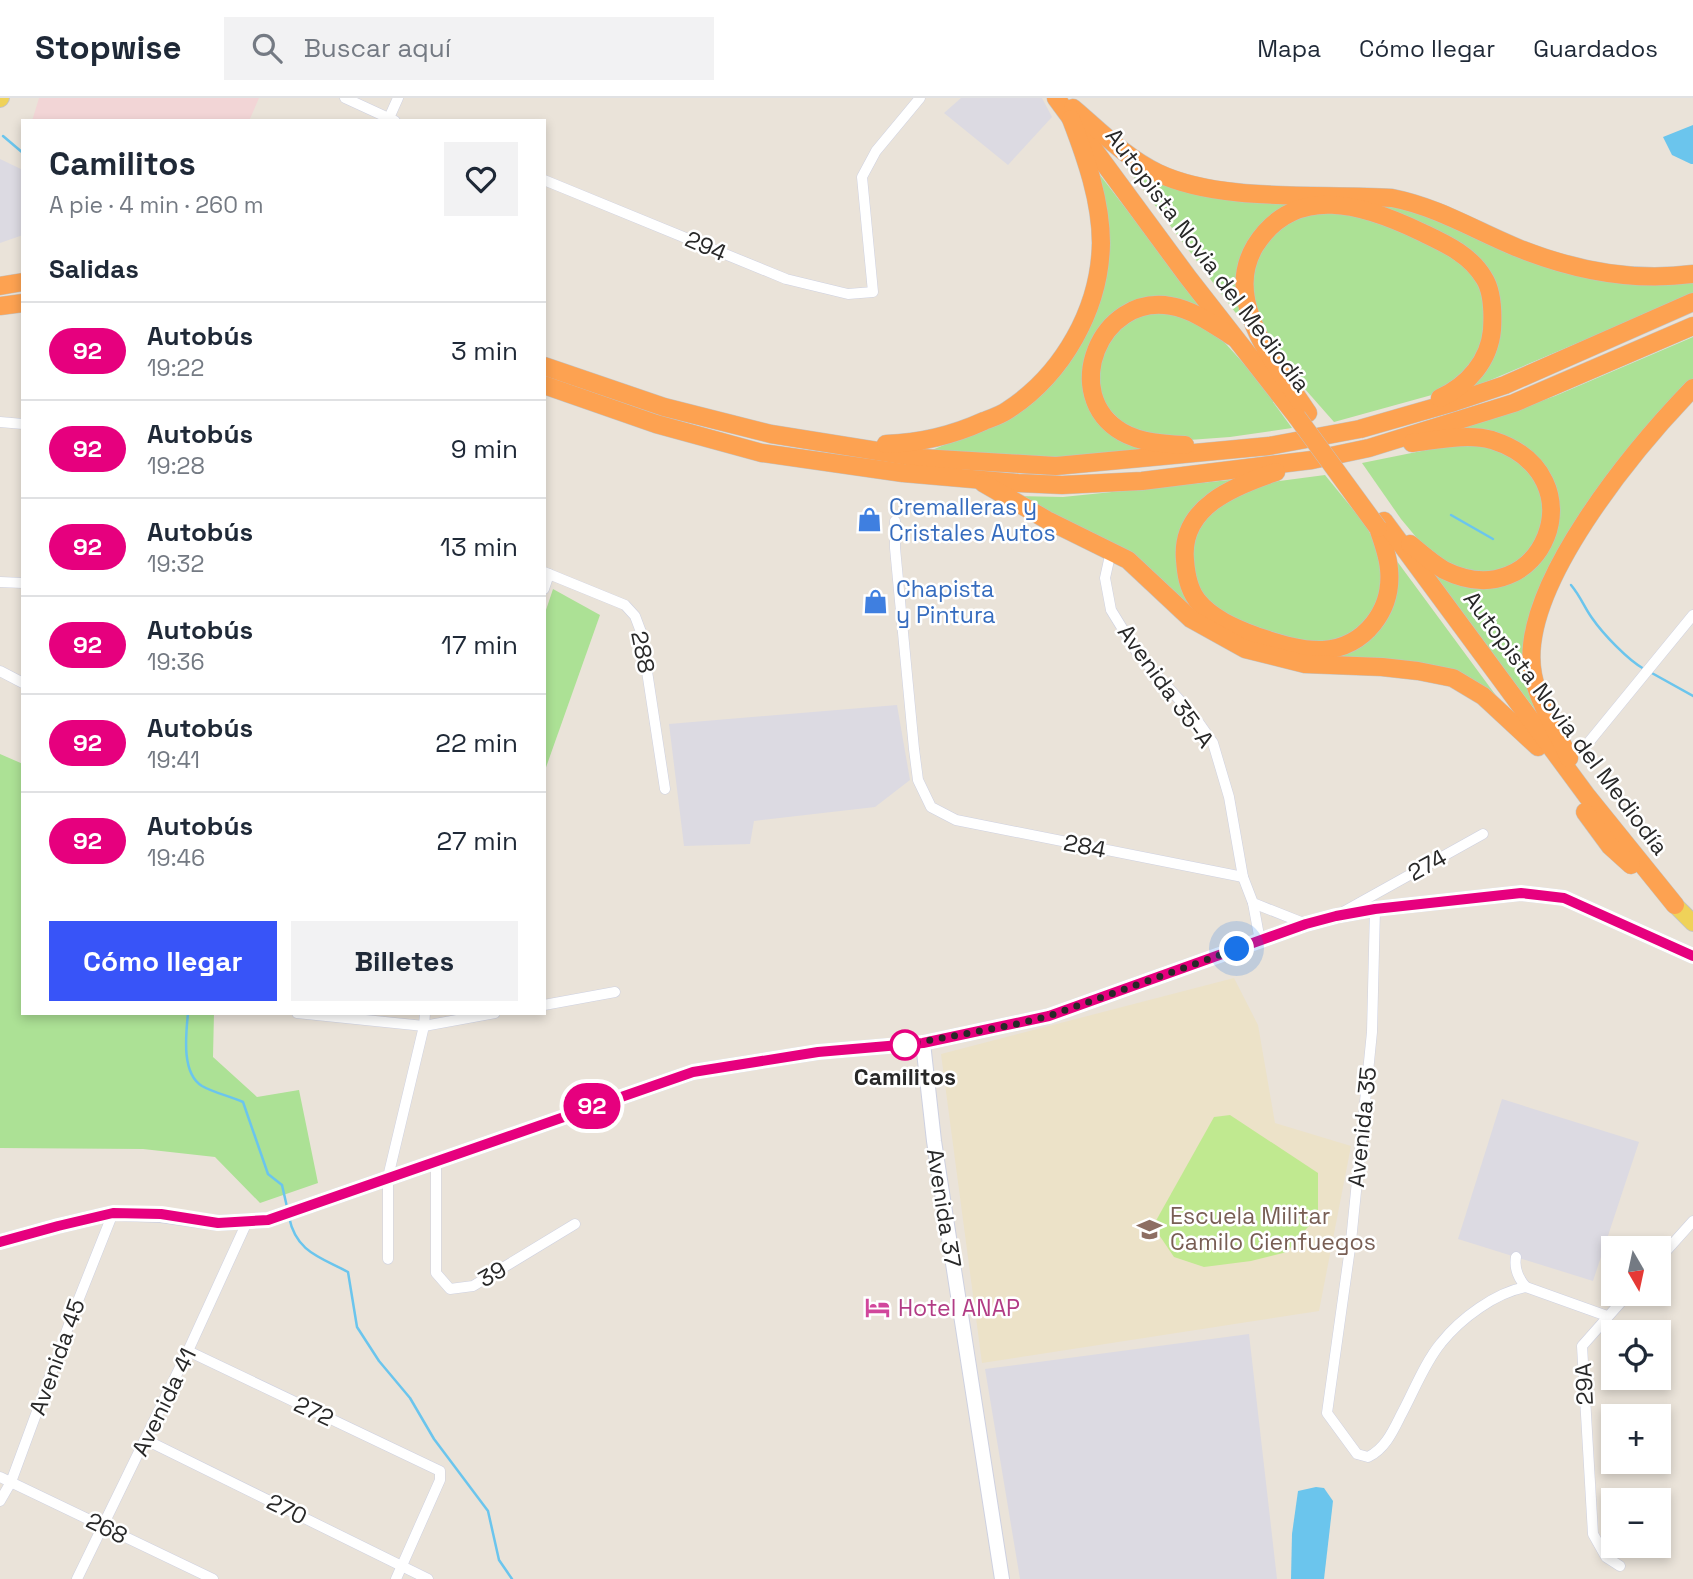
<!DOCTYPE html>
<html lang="es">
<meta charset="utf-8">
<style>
body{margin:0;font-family:"Space Grotesk",sans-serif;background:#f2f2f3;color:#1f2937;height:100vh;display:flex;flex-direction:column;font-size:26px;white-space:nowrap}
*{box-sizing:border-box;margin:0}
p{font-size:23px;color:#747a83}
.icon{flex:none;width:38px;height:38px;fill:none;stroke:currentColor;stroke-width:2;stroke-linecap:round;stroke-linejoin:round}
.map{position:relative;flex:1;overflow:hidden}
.panel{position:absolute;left:21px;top:21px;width:525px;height:896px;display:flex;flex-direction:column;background:#fff;border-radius:0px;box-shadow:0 4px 10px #0003}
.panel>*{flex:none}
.badge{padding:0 14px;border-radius:23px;font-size:24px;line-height:46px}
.needle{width:46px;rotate:171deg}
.buttons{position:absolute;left:1601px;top:1138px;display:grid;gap:14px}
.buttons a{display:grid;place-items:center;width:70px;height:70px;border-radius:0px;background:#fff;box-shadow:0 4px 10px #0003;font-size:35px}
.you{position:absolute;width:35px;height:35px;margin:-18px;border:5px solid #fff;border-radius:50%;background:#1a73e8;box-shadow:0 0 0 10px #1a73e833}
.map>.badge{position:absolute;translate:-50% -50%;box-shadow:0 0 0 4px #fff}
h2{padding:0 28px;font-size:26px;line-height:63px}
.round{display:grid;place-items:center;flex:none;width:74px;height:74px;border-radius:0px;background:#f2f2f3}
.headline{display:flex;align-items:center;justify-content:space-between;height:119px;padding:0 28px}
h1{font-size:33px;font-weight:800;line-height:52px}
.action{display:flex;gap:14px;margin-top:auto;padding:14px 28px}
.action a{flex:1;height:80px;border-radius:0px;background:#3854f8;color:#fff;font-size:28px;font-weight:800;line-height:80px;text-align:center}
.action a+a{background:#f2f2f3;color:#1f2937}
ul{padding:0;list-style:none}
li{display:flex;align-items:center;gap:21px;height:98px;padding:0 28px;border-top:2px solid #e0e1e3}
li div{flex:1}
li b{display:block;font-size:26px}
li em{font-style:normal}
li .badge{min-width:77px;font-weight:700;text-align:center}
header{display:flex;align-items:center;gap:42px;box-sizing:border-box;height:98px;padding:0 35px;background:#fff;border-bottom:2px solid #e0e1e3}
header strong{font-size:33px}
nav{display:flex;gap:38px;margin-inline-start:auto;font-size:24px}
.search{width:490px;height:63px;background:#f2f2f3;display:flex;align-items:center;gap:18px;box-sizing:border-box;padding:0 24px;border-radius:0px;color:#747a83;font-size:26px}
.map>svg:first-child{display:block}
.industrial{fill:#dcdae2}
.education{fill:#ece2c8}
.medical{fill:#f2d5d6}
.green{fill:#ace195}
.pitch{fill:#c0e990}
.water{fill:#6bc5ed}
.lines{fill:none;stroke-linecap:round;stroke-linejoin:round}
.stream{stroke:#6bc5ed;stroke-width:2.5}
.street-casing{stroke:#ced1e1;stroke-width:11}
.secondary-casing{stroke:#ced1e1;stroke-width:16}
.primary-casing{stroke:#c3c3c3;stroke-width:18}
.highway-casing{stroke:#c3c3c3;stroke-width:19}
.street{stroke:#fff;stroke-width:10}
.secondary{stroke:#fff;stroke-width:14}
.primary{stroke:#efd259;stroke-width:16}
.highway{stroke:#fda251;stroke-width:18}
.highway-bridge-casing{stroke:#c3c3c3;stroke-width:19;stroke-linecap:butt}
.highway-bridge{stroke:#fda251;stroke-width:18}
.line-casing{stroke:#fff;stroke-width:16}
.line{stroke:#e6007e;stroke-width:10}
.walk{stroke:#282828;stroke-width:7;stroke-dasharray:0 12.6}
.stop-dot{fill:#fff;stroke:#e6007e;stroke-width:3.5}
.labels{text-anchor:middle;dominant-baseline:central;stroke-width:5;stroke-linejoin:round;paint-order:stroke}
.street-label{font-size:23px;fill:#282828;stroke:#fff}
.shop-label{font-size:23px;fill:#366cbe;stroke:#fff;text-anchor:start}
.stop-label{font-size:23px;font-weight:bold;fill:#282828;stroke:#fff}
.education-label{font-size:23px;fill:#785e54;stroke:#fff;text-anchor:start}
.hotel-label{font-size:23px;fill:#b23c85;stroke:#fff;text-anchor:start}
</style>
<header>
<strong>Stopwise</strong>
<div class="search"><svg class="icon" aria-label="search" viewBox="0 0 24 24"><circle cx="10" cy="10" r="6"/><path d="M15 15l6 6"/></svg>Buscar aquí</div>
<nav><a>Mapa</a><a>Cómo llegar</a><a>Guardados</a></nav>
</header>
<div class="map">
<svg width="1693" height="1481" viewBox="0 0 1693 1481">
<rect width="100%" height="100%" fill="#eae3d9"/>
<g class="industrial">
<path d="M961 0H1042L1052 19 1008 67 944 15Z"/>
<path d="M0 61 23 72V137L0 145Z"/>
<path d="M897 607 910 682 875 709 754 723 750 746 684 748 669 626Z"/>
<path d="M1502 1001 1639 1044 1593 1183 1458 1141Z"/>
<path d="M1249 1236 1277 1481H1020L985 1271Z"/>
</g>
<path class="education" d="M1234 880 1258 927 1275 1025 1351 1048 1319 1213 982 1265 941 956Z"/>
<path class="medical" d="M39 0H259L249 23H32Z"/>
<g class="green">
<path d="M1118 58 1146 74 1398 107 1510 151 1693 181V196L1467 292 1497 208 1455 145 1309 105 1254 144 1253 234 1235 214Z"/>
<path d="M1093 68 1209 218 1173 203 1099 233 1095 314 1169 352 1053 360 932 352 985 330 1019 312 1098 203Z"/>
<path d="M1321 111 1347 113 1405 133 1446 152 1470 171 1487 205 1480 258 1462 279 1439 295 1334 324 1297 282 1263 232 1249 182 1255 159 1288 121Z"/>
<path d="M1171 213 1216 235 1275 300 1273 304 1292 330 1230 339 1189 342 1132 334 1101 303 1098 259 1104 243 1136 216Z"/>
<path d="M1693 239V284L1590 411 1526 546 1551 633 1423 464 1489 486 1550 441 1538 365 1450 334 1555 298Z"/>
<path d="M1466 344 1492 347 1533 374 1547 404 1533 453 1506 473 1460 474 1431 457 1401 421 1362 365Z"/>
<path d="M1325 377 1365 426 1382 458 1380 507 1351 539 1304 546 1238 526 1198 496 1190 475 1193 437 1203 419 1257 386Z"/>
<path d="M1249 380 1196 413 1186 494 1294 554 1382 527 1388 451 1500 603 1476 588 1297 559 1206 523 1169 490 1010 398 1063 399Z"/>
<path d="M553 491 600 517 544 675V518Z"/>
<path d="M0 656 23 666V915H214L213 959 257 999 299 992 318 1085 260 1105 215 1059 143 1051 0 1050Z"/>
</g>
<path class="pitch" d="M1230 1017 1318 1075V1117L1287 1154 1251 1163 1204 1169 1174 1159 1153 1128 1214 1019Z"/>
<g class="water">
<path d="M1693 27V66H1691L1672 57 1663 39Z"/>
<path d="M1316 1389 1324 1390 1333 1403 1324 1481H1291L1292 1436 1298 1393Z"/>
</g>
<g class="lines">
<g class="stream">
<path d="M3 38 23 55"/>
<path d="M1451 417 1493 441"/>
<path d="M1571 487C1581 499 1584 509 1592 520 1603 536 1628 562 1644 571"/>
<path d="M1650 574 1693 598"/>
<path d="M188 915C186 936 181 975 202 988 214 995 230 998 243 1004L268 1076 282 1087 287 1109"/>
<path d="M289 1119C296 1154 320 1159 348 1174L357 1229 379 1263 410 1300 434 1341 488 1413 499 1462 512 1481"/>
</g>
<defs>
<g id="street">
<path d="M345 0 395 23"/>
<path d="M389 20 398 0"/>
<path d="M544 82 786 181 848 196 873 194 862 79 876 53 920 0"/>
<path d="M0 324 23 326"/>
<path d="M895 423V450L914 651 918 682 931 709 956 722 1243 779"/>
<path d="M1111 453 1105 480 1111 512 1138 556 1194 618 1213 645 1229 699 1243 779 1253 805 1260 843"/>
<path d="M544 474 625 507 635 518 641 534 665 691"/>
<path d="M0 484 23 485"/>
<path d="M544 491 549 476"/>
<path d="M0 573 23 585"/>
<path d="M1589 644 1693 517"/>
<path d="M1253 805 1306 826"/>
<path d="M1375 811 1372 934 1351 1143 1327 1315 1357 1356 1368 1359C1385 1351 1393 1333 1401 1317 1413 1295 1425 1264 1441 1245 1461 1220 1495 1195 1526 1189"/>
<path d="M1343 814 1483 736"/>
<path d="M544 907 615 894"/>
<path d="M297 915 424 928 495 915"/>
<path d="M436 1062V1175L450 1191 473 1188 575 1126"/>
<path d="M1516 1159C1514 1170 1518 1180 1526 1189L1607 1218"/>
<path d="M388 1161V1079L424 928 425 915"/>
<path d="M1659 1161 1693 1123"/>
<path d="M188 1253 440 1373V1382L396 1481"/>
<path d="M146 1342 428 1481"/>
<path d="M0 1379 213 1481"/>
<path d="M0 1403 11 1384 74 1213 113 1115"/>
<path d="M1620 1468 1606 1459 1593 1436 1582 1248 1629 1195"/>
<path d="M77 1481 188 1253 247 1124"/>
</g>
<g id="secondary">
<path d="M923 945 934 1043 1002 1481"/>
<path d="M0 1144 58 1128 113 1115 161 1117 218 1125 268 1122 693 974 818 954 923 945 1049 918 1306 826 1336 818 1375 811 1521 795 1564 800 1693 858"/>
</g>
<g id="primary">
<path d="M0 1 1 0"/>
<path d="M1675 807 1693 825"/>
</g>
<g id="highway">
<path d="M1056 0 1187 178 1297 319"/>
<path d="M1073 10C1099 32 1126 60 1158 75 1221 105 1322 95 1392 100 1438 109 1476 133 1518 150 1573 172 1634 184 1693 176"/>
<path d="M0 188 23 184"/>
<path d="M0 208 23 205"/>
<path d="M544 268 664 309 771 336 921 360 1056 368 1269 348 1360 331 1454 304 1505 287 1693 204"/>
<path d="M544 287 656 326 762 355 903 375 1018 385 1062 387 1142 383 1312 362 1369 350 1514 305 1693 228"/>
<path d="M1308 315C1289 286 1262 252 1251 219 1242 195 1242 170 1255 148 1295 84 1365 107 1421 134 1444 145 1470 156 1484 180 1493 194 1493 216 1492 232 1489 263 1468 287 1440 300"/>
<path d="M886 346C921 345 951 338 984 323 992 320 1001 317 1008 312 1063 276 1100 211 1101 145 1101 103 1086 60 1071 21"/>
<path d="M1185 347C1165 346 1141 345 1122 334 1059 297 1100 195 1171 208 1194 212 1214 227 1233 239"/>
<path d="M1276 374C1234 388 1180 409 1185 462 1186 476 1188 490 1197 502 1211 520 1235 530 1256 538 1277 545 1300 553 1323 552 1365 549 1393 512 1389 471 1388 458 1383 444 1378 430"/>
<path d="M983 385 1047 422 1128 462 1191 521 1245 551 1305 566 1382 569 1418 573 1453 580 1483 598 1538 649"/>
<path d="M1384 423 1587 698 1675 807"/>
<path d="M1410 446C1421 455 1432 465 1444 472 1542 521 1602 377 1492 342 1468 335 1437 342 1412 345"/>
<path d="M1569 660C1558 636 1538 603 1533 577 1516 491 1636 349 1693 290"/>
<path d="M1585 714 1610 748 1631 767"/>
</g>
</defs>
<use href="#street" class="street-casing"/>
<use href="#secondary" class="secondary-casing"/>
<use href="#primary" class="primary-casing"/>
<use href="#highway" class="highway-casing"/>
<use href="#street" class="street"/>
<use href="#secondary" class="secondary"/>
<use href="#primary" class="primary"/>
<use href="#highway" class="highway"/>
<defs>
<path id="highway-bridge" d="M1297 319 1378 430"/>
</defs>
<use href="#highway-bridge" class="highway-bridge-casing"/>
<use href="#highway-bridge" class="highway-bridge"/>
</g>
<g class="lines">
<defs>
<path id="line" d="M0 1144 58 1128 113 1115 161 1116 218 1125 268 1122 693 974 818 954 923 945 1049 918 1306 826 1336 818 1375 811 1521 795 1564 800 1693 858"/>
</defs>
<use href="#line" class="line-casing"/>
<use href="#line" class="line"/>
<path class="walk" d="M905 947 1012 927 1049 918 1237 851"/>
</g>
<defs>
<symbol id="shop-bare" viewBox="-9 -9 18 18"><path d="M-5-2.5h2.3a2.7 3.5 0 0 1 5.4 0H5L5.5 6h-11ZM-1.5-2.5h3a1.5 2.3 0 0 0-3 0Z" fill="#3f7fe0" stroke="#fff" stroke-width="2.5" paint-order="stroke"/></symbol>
<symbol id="school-bare" viewBox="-9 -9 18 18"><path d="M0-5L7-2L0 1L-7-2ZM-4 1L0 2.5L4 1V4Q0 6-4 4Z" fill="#8d6e63" stroke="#fff" stroke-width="2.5" paint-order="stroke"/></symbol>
<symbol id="hotel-bare" viewBox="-9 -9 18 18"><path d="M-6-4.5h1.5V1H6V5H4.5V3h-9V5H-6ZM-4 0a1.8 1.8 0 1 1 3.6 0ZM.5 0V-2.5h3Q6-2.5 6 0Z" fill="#d1479c" stroke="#fff" stroke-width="2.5" paint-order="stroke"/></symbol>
</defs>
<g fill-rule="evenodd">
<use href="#shop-bare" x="852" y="404" width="35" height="35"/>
<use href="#shop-bare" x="858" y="486" width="35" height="35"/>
<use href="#school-bare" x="1132" y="1114" width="35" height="35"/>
<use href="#hotel-bare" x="860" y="1192" width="35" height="35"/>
</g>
<circle class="stop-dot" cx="905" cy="947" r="14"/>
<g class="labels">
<g class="street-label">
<text transform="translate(706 148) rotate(23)">294</text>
<text transform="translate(1208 162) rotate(53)">Autopista Novia del Mediodía</text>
<text transform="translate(643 554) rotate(79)">288</text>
<text transform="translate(1166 588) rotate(54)">Avenida 35-A</text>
<text transform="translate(1566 625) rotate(53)">Autopista Novia del Mediodía</text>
<text transform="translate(1085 748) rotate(11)">284</text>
<text transform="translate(1427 767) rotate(-29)">274</text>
<text transform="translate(1362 1029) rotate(-84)">Avenida 35</text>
<text transform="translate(944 1110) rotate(81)">Avenida 37</text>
<text transform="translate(492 1176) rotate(-30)">39</text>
<text transform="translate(57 1259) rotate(-70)">Avenida 45</text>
<text transform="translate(1584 1286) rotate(-93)">29A</text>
<text transform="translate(164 1304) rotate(-64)">Avenida 41</text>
<text transform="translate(314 1313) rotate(25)">272</text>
<text transform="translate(287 1411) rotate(26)">270</text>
<text transform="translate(107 1430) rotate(26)">268</text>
</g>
<g class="shop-label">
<text x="889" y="409">Cremalleras y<tspan x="889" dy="26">Cristales Autos</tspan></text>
<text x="896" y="491">Chapista<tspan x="896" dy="26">y Pintura</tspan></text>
</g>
<g class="stop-label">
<text x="905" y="979">Camilitos</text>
</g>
<g class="education-label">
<text x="1170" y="1118">Escuela Militar<tspan x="1170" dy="26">Camilo Cienfuegos</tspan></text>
</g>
<g class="hotel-label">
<text x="898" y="1210">Hotel ANAP</text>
</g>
</g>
</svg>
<div class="buttons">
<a><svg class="needle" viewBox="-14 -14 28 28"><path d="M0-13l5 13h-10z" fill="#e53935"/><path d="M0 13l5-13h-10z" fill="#747a83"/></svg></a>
<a><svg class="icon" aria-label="locate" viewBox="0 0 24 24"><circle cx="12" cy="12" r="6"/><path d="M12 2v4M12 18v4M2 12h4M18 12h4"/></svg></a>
<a>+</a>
<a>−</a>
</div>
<div class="you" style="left:1237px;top:851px"></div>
<b class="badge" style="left:592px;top:1008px;background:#e6007e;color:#fff">92</b>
<section class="panel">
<div class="headline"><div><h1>Camilitos</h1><p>A pie · 4 min · 260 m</p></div><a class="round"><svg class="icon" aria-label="heart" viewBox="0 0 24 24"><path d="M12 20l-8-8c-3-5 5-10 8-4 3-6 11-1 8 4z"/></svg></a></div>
<h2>Salidas</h2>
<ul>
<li><span class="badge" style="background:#e6007e;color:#fff">92</span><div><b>Autobús</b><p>19:22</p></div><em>3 min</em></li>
<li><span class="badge" style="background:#e6007e;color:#fff">92</span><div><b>Autobús</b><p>19:28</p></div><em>9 min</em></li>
<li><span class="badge" style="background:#e6007e;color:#fff">92</span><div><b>Autobús</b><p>19:32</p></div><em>13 min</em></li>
<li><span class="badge" style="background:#e6007e;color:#fff">92</span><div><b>Autobús</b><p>19:36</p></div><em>17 min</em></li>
<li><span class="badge" style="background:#e6007e;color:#fff">92</span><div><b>Autobús</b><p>19:41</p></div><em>22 min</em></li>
<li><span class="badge" style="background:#e6007e;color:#fff">92</span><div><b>Autobús</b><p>19:46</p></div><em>27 min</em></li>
</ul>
<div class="action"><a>Cómo llegar</a><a>Billetes</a></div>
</section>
</div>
